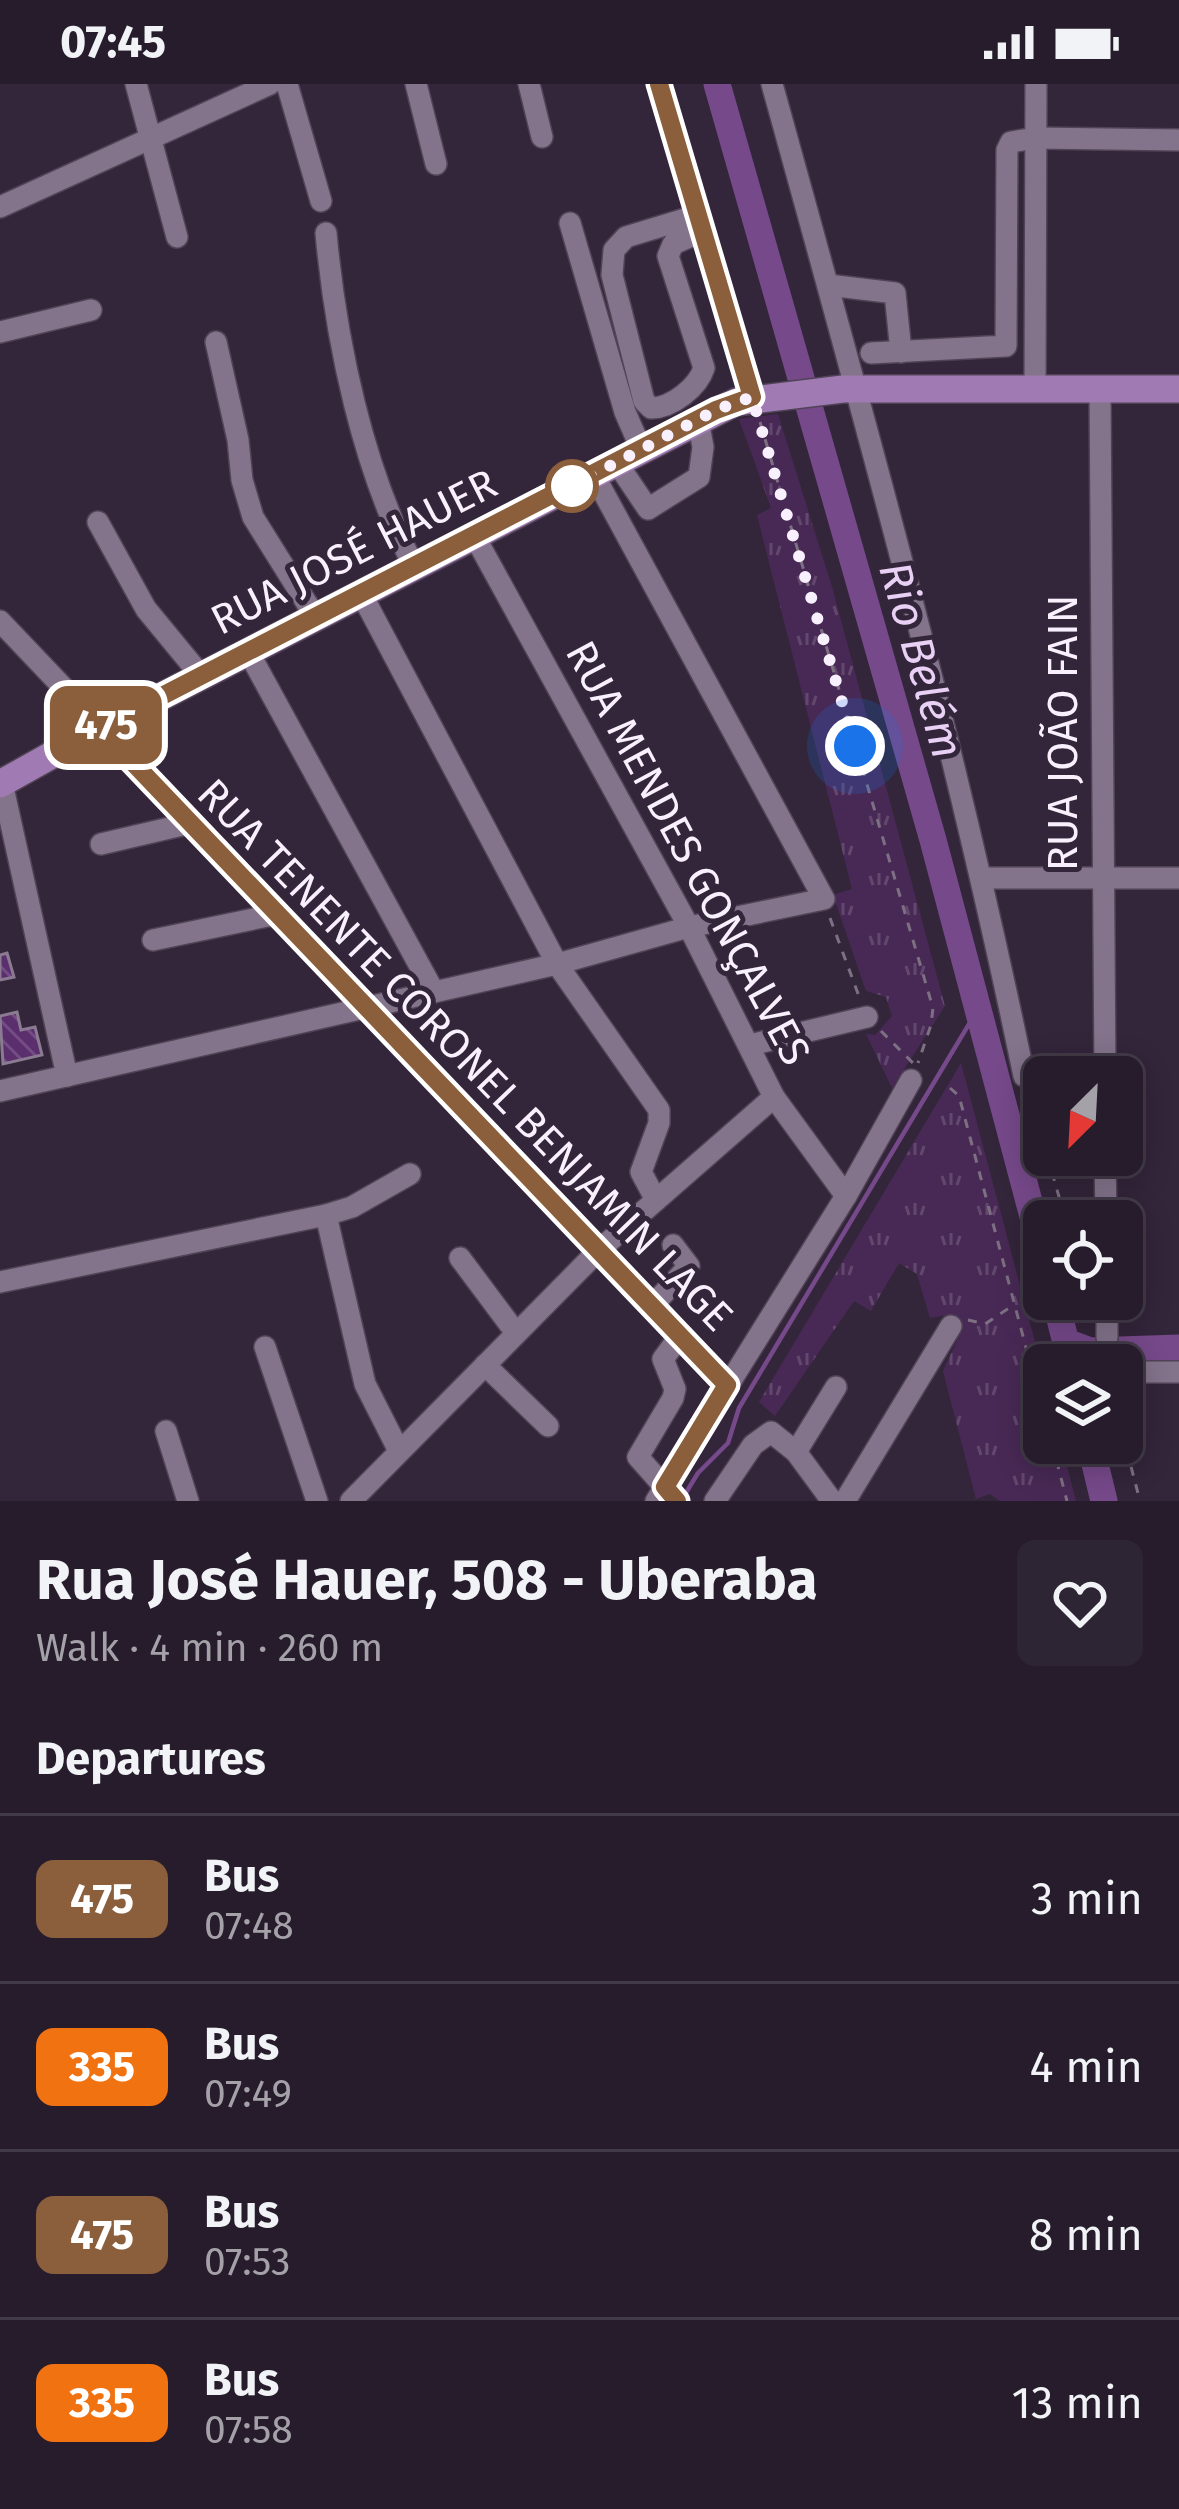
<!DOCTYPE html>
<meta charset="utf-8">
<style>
body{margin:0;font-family:"Fira Sans",sans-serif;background:#2e2534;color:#f1f3f6;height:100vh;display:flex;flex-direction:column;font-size:45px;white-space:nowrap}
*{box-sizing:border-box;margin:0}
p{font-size:39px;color:#a4a1a9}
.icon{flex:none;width:66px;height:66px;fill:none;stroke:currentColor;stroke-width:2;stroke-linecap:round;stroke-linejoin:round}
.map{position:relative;height:1417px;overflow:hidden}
.details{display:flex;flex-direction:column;background:#261c2c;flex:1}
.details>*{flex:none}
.badge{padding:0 24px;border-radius:18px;font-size:42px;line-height:78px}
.needle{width:78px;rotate:204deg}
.controls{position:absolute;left:1023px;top:972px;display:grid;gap:24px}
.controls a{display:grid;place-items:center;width:120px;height:120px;border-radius:18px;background:#261c2c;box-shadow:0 6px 30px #0003,0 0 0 3px #423a48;font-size:60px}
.you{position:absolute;width:60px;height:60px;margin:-30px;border:9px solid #fff;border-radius:50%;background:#1a73e8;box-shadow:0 0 0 18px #1a73e833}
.map>.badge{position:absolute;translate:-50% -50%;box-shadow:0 0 0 6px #fff}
h2{padding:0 36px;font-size:45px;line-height:108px}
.round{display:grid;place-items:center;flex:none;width:126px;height:126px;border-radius:18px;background:#2e2534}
.headline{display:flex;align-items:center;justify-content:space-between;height:204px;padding:0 36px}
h1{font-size:57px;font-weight:700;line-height:90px}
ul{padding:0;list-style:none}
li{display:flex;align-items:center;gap:36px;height:168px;padding:0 36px;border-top:3px solid #423a48}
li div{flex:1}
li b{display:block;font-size:45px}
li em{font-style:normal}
li .badge{min-width:132px;font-weight:700;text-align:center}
.status{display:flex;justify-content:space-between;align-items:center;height:84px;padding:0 60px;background:#261c2c;direction:ltr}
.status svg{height:33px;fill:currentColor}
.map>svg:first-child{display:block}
.grass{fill:url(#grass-tufts)}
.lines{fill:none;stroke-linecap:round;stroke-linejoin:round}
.stream{stroke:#76498a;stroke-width:4.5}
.river{stroke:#76498a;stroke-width:27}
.building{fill:url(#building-back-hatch);stroke:#8a7a92;stroke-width:3}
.minor-casing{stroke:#504356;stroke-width:24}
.major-casing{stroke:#504356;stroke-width:30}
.path{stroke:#7c7082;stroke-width:3;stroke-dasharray:9 9;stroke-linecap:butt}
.minor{stroke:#83738b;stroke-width:21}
.major{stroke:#a07ab2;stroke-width:27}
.line-casing{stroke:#fff;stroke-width:27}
.line{stroke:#8b5e3c;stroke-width:18}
.walk{stroke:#f9f0fe;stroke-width:12;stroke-dasharray:0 21.6}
.stop-dot{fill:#fff;stroke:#8b5e3c;stroke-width:6}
.labels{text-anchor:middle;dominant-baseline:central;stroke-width:10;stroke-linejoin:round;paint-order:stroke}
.street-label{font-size:42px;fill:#f9f0fe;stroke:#33253a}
.water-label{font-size:45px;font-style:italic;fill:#e9d0f5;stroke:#33253a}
</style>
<div class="status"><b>07:45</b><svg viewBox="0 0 49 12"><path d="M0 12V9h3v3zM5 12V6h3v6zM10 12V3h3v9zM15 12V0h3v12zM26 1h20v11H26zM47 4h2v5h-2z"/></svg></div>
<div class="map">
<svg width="1179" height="1417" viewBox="0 0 1179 1417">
<defs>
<pattern id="grass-tufts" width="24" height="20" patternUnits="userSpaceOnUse" patternTransform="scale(3)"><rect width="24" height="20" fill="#482955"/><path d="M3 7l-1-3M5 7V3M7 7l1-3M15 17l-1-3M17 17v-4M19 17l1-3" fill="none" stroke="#63486e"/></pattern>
<pattern id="building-back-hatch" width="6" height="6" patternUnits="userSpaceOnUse" patternTransform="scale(3)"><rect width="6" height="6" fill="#5b2f6d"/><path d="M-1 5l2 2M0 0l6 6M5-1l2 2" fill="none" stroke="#734d83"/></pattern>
</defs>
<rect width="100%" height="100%" fill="#33253a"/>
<g class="grass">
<path d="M778 330 832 503 945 922 892 1004 866 950 875 951 892 932 886 913 866 907 833 811 852 805 757 431 771 424 739 335Z"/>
<path d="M961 979 1044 1292V1359H1061L1076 1417H1000L990 1410 976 1415 943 1287 960 1250 951 1230 930 1234 917 1190 899 1179 871 1227 854 1217 775 1332 759 1318Z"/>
</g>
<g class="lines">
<path class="stream" d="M684 1412 698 1389 728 1359 739 1324 978 925"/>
<g class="river">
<path d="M717 0 933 756 1044 1174"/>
<path d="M1055 1215 1069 1271"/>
<path d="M1066 1258 1090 1267 1179 1264"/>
<path d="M1090 1359 1104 1417"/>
</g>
</g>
<g class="building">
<path d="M7 869 14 893 0 896V871Z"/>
<path d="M17 928 21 946 35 943 42 971 3 980 0 932Z"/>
</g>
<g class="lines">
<defs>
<g id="minor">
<path d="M136 0 177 153"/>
<path d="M287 0 321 117"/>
<path d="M416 0 436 80"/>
<path d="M529 0 542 53"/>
<path d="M659 0 752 313"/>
<path d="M772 0C863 329 955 658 1024 992"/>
<path d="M0 123 270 0"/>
<path d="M698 131 626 153 614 166 612 191 644 317 651 324C672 324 698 303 704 284L668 172 673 160 703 147"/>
<path d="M570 139 625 328 642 367"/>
<path d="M326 149C336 258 363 387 415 484"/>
<path d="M828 201 895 209 901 268"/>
<path d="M0 248 91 226"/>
<path d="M216 258 238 356 242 396 253 433 316 534"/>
<path d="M871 269 1006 262 1007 66 1011 58 1036 54 1179 56"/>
<path d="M1035 304 1036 0"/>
<path d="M1100 305 1105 993"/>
<path d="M617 379 648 425 699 393 703 363 698 336"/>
<path d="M98 438 146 525 202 593"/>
<path d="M475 453 689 843 774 1013 846 1112"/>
<path d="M362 511 557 880 659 1026V1039L641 1088 656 1116"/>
<path d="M0 537 727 1301"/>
<path d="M249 569 434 908"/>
<path d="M2 699 67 992"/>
<path d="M101 760 191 739"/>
<path d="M983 794H1179"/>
<path d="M153 856 277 830"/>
<path d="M750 961 867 933"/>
<path d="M0 1007 557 880 689 843 824 815 594 391"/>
<path d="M1105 1071 1106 1137"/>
<path d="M326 1131 365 1300 399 1367"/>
<path d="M460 1174 516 1249"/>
<path d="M0 1198 326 1131 352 1123 410 1090"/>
<path d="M1107 1215V1254"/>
<path d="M651 1223 689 1182 673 1161"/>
<path d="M265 1263 317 1417"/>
<path d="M485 1281 548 1342"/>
<path d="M1122 1288H1179"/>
<path d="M166 1347 188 1417"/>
<path d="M796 1368 836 1303"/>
<path d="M351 1417 598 1167 774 1013"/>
<path d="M656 1417 846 1112 911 996"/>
<path d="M677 1417 638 1373 673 1314 675 1305 663 1275 680 1252"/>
<path d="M715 1417 753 1361 771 1348 796 1368 832 1417"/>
<path d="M845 1417 951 1242"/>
</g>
<path id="major" d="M0 700 100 644 736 318 843 305H1179"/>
</defs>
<use href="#minor" class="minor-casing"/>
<use href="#major" class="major-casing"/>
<g class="path">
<path d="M760 338 933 924 931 941 918 979"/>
<path d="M830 834 860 915"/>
<path d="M881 947 913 979"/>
<path d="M950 1004 959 1012 1044 1331"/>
<path d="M1029 1011 1044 1061"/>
<path d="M1047 1071 1066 1137"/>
<path d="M968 1236 985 1240 1012 1222"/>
<path d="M1122 1348 1140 1417"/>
<path d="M1052 1359 1067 1417"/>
</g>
<use href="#minor" class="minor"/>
<use href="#major" class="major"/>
</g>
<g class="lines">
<defs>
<path id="line" d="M659 0 752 313 716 326 100 644 727 1301 665 1403 677 1417"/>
</defs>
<use href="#line" class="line-casing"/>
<use href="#line" class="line"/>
<path class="walk" d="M572 402 716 326 752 313 855 662"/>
</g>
<circle class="stop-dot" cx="572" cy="402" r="24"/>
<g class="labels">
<g class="street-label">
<text transform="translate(354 468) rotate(-27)">RUA JOSÉ HAUER</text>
<text transform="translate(1063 649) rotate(-90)">RUA JOÃO FAIN</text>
<text transform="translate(688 769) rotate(62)">RUA MENDES GONÇALVES</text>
<text transform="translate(465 971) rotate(46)">RUA TENENTE CORONEL BENJAMIN LAGE</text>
</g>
<g class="water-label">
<text transform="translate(921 576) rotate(74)">Rio Belém</text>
</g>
</g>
</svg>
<div class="controls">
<a><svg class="needle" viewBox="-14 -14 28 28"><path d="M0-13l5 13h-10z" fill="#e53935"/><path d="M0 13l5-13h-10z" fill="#a4a1a9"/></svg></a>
<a><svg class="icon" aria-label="locate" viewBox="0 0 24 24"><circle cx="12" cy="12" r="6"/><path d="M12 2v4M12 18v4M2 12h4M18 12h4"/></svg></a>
<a><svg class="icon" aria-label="layers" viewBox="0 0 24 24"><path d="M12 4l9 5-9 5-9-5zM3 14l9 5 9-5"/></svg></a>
</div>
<div class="you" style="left:855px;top:662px"></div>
<b class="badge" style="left:106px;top:641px;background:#8b5e3c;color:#fff">475</b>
</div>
<section class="details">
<div class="headline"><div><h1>Rua José Hauer, 508 - Uberaba</h1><p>Walk · 4 min · 260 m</p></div><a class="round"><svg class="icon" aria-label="heart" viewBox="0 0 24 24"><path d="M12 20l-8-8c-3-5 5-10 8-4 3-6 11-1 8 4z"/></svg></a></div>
<h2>Departures</h2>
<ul>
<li><span class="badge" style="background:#8b5e3c;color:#fff">475</span><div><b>Bus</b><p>07:48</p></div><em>3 min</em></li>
<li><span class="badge" style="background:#f17210;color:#fff">335</span><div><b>Bus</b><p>07:49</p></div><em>4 min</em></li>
<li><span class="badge" style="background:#8b5e3c;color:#fff">475</span><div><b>Bus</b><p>07:53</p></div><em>8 min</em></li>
<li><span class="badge" style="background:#f17210;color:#fff">335</span><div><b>Bus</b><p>07:58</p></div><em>13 min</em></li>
</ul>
</section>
